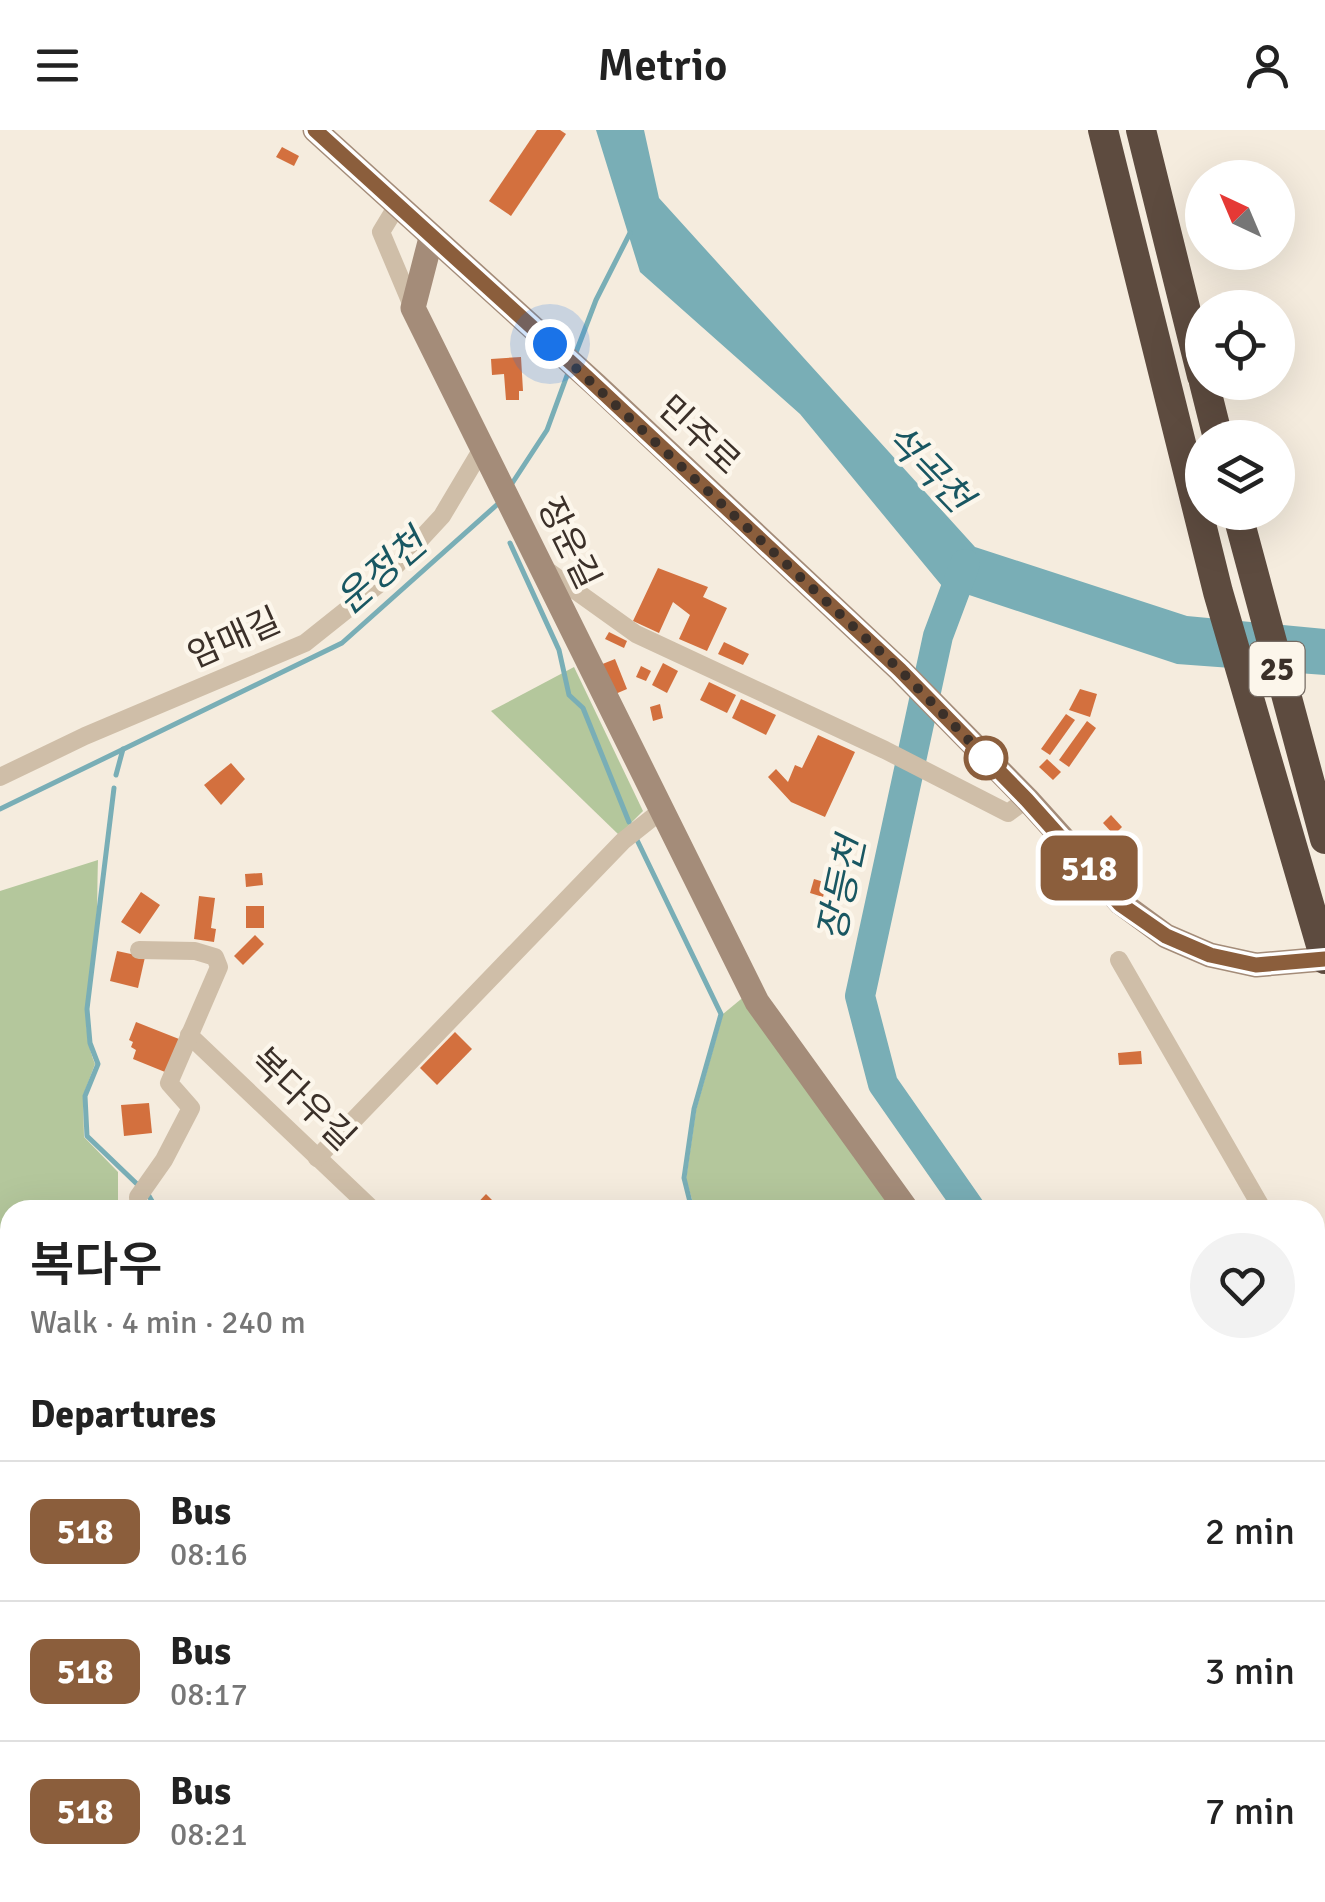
<!DOCTYPE html>
<meta charset="utf-8">
<style>
body{margin:0;font-family:Signika,"Noto Sans KR",sans-serif;background:#f2f2f2;color:#222;height:100vh;display:flex;flex-direction:column;font-size:38px;white-space:nowrap}
*{box-sizing:border-box;margin:0}
p{font-size:32px;color:#767676}
.icon{flex:none;width:55px;height:55px;fill:none;stroke:currentColor;stroke-width:2;stroke-linecap:round;stroke-linejoin:round}
.map{position:relative;flex:1;overflow:hidden}
.details{position:absolute;left:0px;top:1070px;width:1325px;height:702px;display:flex;flex-direction:column;background:#fff;border-radius:30px 30px 0 0;box-shadow:0 10px 40px #0002}
.details>*{flex:none}
.badge{padding:0 20px;border-radius:15px;font-size:35px;line-height:65px}
.needle{width:65px;rotate:316deg}
.tools{position:absolute;left:1185px;top:30px;display:grid;gap:20px}
.tools a{display:grid;place-items:center;width:110px;height:110px;border-radius:50%;background:#fff;box-shadow:0 10px 40px #0002;font-size:50px}
.you{position:absolute;width:50px;height:50px;margin:-25px;border:8px solid #fff;border-radius:50%;background:#1a73e8;box-shadow:0 0 0 15px #1a73e833}
.map>.badge{position:absolute;translate:-50% -50%;box-shadow:0 0 0 5px #fff}
h2{padding:0 30px;font-size:38px;line-height:90px}
.round{display:grid;place-items:center;flex:none;width:105px;height:105px;border-radius:52px;background:#f2f2f2}
.headline{display:flex;align-items:center;justify-content:space-between;height:170px;padding:0 30px}
h1{font-size:48px;font-weight:600;line-height:75px}
ul{padding:0;list-style:none}
li{display:flex;align-items:center;gap:30px;height:140px;padding:0 30px;border-top:2px solid #e0e0e0}
li div{flex:1}
li b{display:block;font-size:38px}
li em{font-style:normal}
li .badge{min-width:110px;font-weight:700;text-align:center}
header{display:flex;justify-content:space-between;align-items:center;height:130px;padding:0 30px;background:#fff;font-size:45px;font-weight:600}
.map>svg:first-child{display:block}
.green{fill:#b4c79c}
.water{fill:#79aeb6}
.lines{fill:none;stroke-linecap:round;stroke-linejoin:round}
.stream{stroke:#79aeb6;stroke-width:5}
.river{stroke:#79aeb6;stroke-width:30}
.building{fill:#d3703e}
.street{stroke:#cfbea8;stroke-width:18}
.secondary{stroke:#a48c79;stroke-width:25}
.highway{stroke:#5d4b3f;stroke-width:30}
.line-casing{stroke:#fff;stroke-width:22}
.line{stroke:#8b5e3c;stroke-width:15}
.walk{stroke:#3b3029;stroke-width:10;stroke-dasharray:0 18}
.stop-dot{fill:#fff;stroke:#8b5e3c;stroke-width:5}
.labels{text-anchor:middle;dominant-baseline:central;stroke-width:9;stroke-linejoin:round;paint-order:stroke}
.shield{fill:#fcf6eb;stroke:#756b63;stroke-width:2.5}
.shield-label{font-size:32px;font-weight:bold;fill:#3b3029}
.street-label{font-size:35px;fill:#3b3029;stroke:#fcf6eb}
.water-label{font-size:38px;font-style:italic;fill:#195762;stroke:#fcf6eb}
</style>
<header><svg class="icon" aria-label="menu" viewBox="0 0 24 24"><path d="M4 6h16M4 12h16M4 18h16"/></svg>Metrio<svg class="icon" aria-label="person" viewBox="0 0 24 24"><circle cx="12" cy="8" r="4"/><path d="M4 21q1-7 8-7t8 7"/></svg></header>
<div class="map">
<svg width="1325" height="1772" viewBox="0 0 1325 1772">
<rect width="100%" height="100%" fill="#f5ecde"/>
<g class="green">
<path d="M574 537 643 681 619 705 491 581Z"/>
<path d="M98 730C97 756 98 783 95 809 90 852 78 892 95 934L83 966 84 1007 118 1042V1080H10V1621L5 1620 0 1612V761Z"/>
<path d="M746 865 899 1080H695L686 1049 696 980 723 884Z"/>
<path d="M102 1762H663L671 1772H87Z"/>
</g>
<g class="water">
<path d="M596 0H644L659 68 975 417 1187 486 1325 499V545L1177 534 942 456 800 284 640 142Z"/>
<path d="M10 1701V1762L102 1763 87 1772H0V1718Z"/>
</g>
<g class="lines">
<g class="stream">
<path d="M575 225 596 170 630 103"/>
<path d="M511 355 547 300 569 240"/>
<path d="M510 413 559 520 569 565 583 578 629 692"/>
<path d="M116 645 123 619"/>
<path d="M114 658 87 879 90 913 98 934 85 966 87 1006 138 1055"/>
<path d="M0 679 342 513 500 372"/>
<path d="M637 710 721 884 694 979 684 1048 692 1080"/>
<path d="M149 1066 157 1080"/>
<path d="M708 1762 717 1772"/>
</g>
<g class="river">
<path d="M965 434 938 506 860 866 883 954 971 1080"/>
<path d="M1315 1529 1325 1543"/>
</g>
</g>
<g class="building">
<path d="M537 0H560L566 4 511 86 489 71Z"/>
<path d="M282 17 299 26 294 36 276 27Z"/>
<path d="M521 227 523 261H519V270H506L504 244 492 245 491 229Z"/>
<path d="M658 438 708 457 703 467 727 478 707 521 679 509 690 485 673 472 659 503 633 491Z"/>
<path d="M609 502 627 511 624 518 605 509Z"/>
<path d="M724 512 749 524 743 535 718 524Z"/>
<path d="M615 529 627 559 613 565 600 535Z"/>
<path d="M663 533 678 541 667 563 652 555Z"/>
<path d="M641 536 651 541 646 551 636 547Z"/>
<path d="M709 552 736 565 727 583 700 570Z"/>
<path d="M1080 559 1097 564 1090 587 1069 580Z"/>
<path d="M741 569 776 585 766 605 732 588Z"/>
<path d="M660 574 663 588 653 591 650 577Z"/>
<path d="M1066 584 1075 590 1050 625 1041 619Z"/>
<path d="M1087 591 1096 598 1069 637 1059 630Z"/>
<path d="M818 605 855 622 825 687 791 672 768 647 776 639 788 652 795 635 802 638Z"/>
<path d="M1047 629 1061 642 1053 650 1039 637Z"/>
<path d="M231 633 245 649 221 675 204 655Z"/>
<path d="M1111 685 1122 697 1114 705 1103 693Z"/>
<path d="M262 743 263 755 246 757 245 744Z"/>
<path d="M814 749 827 753 823 767 810 763Z"/>
<path d="M141 762 160 775 140 804 121 792Z"/>
<path d="M199 766 215 768 211 798 216 799 214 812 194 809Z"/>
<rect x="246" y="776" width="18" height="22"/>
<path d="M255 805 264 814 243 835 234 826Z"/>
<path d="M117 821 145 827 138 858 110 851Z"/>
<path d="M136 892 179 909 165 942 133 929 136 920 131 917 133 912 129 910Z"/>
<path d="M455 902 472 919 437 955 420 938Z"/>
<path d="M1141 921 1142 934 1119 935 1118 923Z"/>
<path d="M149 973 152 1003 124 1006 121 975Z"/>
<path d="M486 1064 502 1080H471Z"/>
</g>
<g class="lines">
<g class="street">
<path d="M398 74 381 102 413 178"/>
<path d="M548 441 636 504 885 620 1008 683 1027 669"/>
<path d="M0 647 85 606 305 513 379 454 442 386 483 317"/>
<path d="M1119 830 1263 1080"/>
<path d="M189 905 373 1080"/>
<path d="M317 1028 623 711 662 680"/>
<path d="M139 1080 138 1067 164 1030 191 978 169 953 219 837 215 827 195 821 139 820"/>
<path d="M1315 1148 1325 1158"/>
</g>
<g class="secondary">
<path d="M315 0 596 255 900 540 1027 669 1121 773 1166 806 1210 825 1256 835 1325 829"/>
<path d="M431 108 413 178 757 872 907 1080"/>
<path d="M1315 1181 1325 1180"/>
<path d="M1315 1635 1325 1648"/>
</g>
<g class="highway">
<path d="M1103 0 1218 462 1325 829"/>
<path d="M1141 0 1202 246"/>
<path d="M1204 252 1218 308"/>
<path d="M1237 382 1325 709"/>
</g>
</g>
<g class="lines">
<defs>
<path id="line" d="M315 0 578 239 900 540 1027 670 1120 774 1166 806 1210 825 1256 835 1325 829"/>
</defs>
<use href="#line" class="line-casing"/>
<use href="#line" class="line"/>
<path class="walk" d="M550 214 900 540 986 628"/>
</g>
<circle class="stop-dot" cx="986" cy="628" r="20"/>
<g class="labels">
<rect class="shield" x="1249.5" y="512" width="55" height="54" rx="8"/>
<g class="shield-label">
<text x="1277" y="539">25</text>
</g>
<g class="street-label">
<text transform="translate(699 305) rotate(43)">민주로</text>
<text transform="translate(569 413) rotate(64)">장운길</text>
<text transform="translate(234 508) rotate(-24)">암매길</text>
<text transform="translate(303 969) rotate(44)">복다우길</text>
</g>
<g class="water-label">
<text transform="translate(928 338) rotate(46)">석곡천</text>
<text transform="translate(381 442) rotate(-41)">운정천</text>
<text transform="translate(842 759) rotate(-78)">장등천</text>
</g>
</g>
</svg>
<div class="tools">
<a><svg class="needle" viewBox="-14 -14 28 28"><path d="M0-13l5 13h-10z" fill="#e53935"/><path d="M0 13l5-13h-10z" fill="#767676"/></svg></a>
<a><svg class="icon" aria-label="locate" viewBox="0 0 24 24"><circle cx="12" cy="12" r="6"/><path d="M12 2v4M12 18v4M2 12h4M18 12h4"/></svg></a>
<a><svg class="icon" aria-label="layers" viewBox="0 0 24 24"><path d="M12 4l9 5-9 5-9-5zM3 14l9 5 9-5"/></svg></a>
</div>
<div class="you" style="left:550px;top:214px"></div>
<b class="badge" style="left:1089px;top:738px;background:#8b5e3c;color:#fff">518</b>
<section class="details">
<div class="headline"><div><h1>복다우</h1><p>Walk · 4 min · 240 m</p></div><a class="round"><svg class="icon" aria-label="heart" viewBox="0 0 24 24"><path d="M12 20l-8-8c-3-5 5-10 8-4 3-6 11-1 8 4z"/></svg></a></div>
<h2>Departures</h2>
<ul>
<li><span class="badge" style="background:#8b5e3c;color:#fff">518</span><div><b>Bus</b><p>08:16</p></div><em>2 min</em></li>
<li><span class="badge" style="background:#8b5e3c;color:#fff">518</span><div><b>Bus</b><p>08:17</p></div><em>3 min</em></li>
<li><span class="badge" style="background:#8b5e3c;color:#fff">518</span><div><b>Bus</b><p>08:21</p></div><em>7 min</em></li>
</ul>
</section>
</div>
